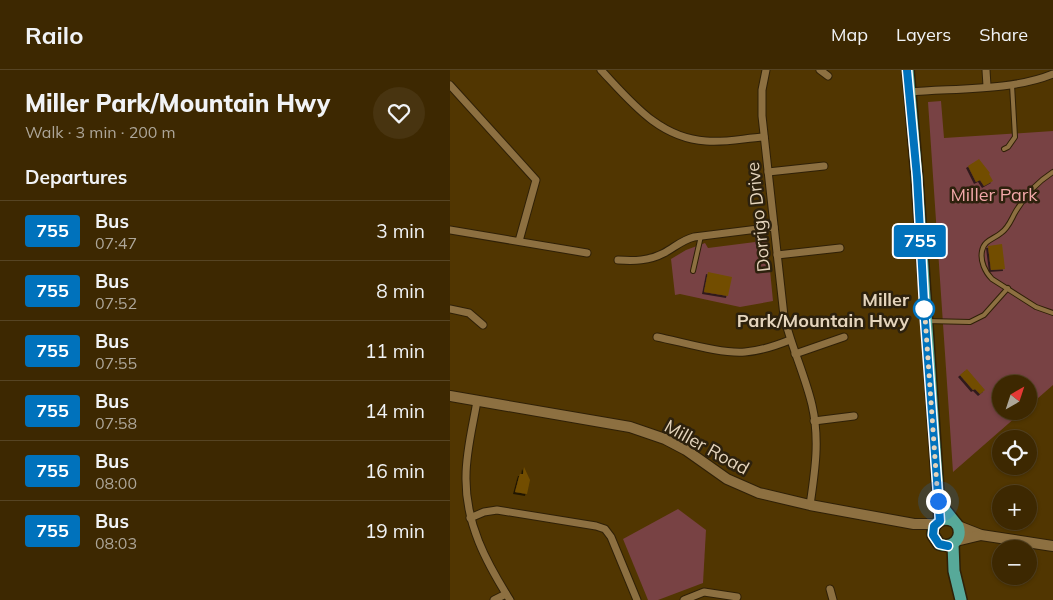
<!DOCTYPE html>
<meta charset="utf-8">
<style>
body{margin:0;font-family:Mulish,sans-serif;background:#483410;color:#f1f3f6;height:100vh;display:flex;flex-direction:column;font-size:19px;white-space:nowrap}
*{box-sizing:border-box;margin:0}
p{font-size:16px;color:#ada699}
.icon{flex:none;width:28px;height:28px;fill:none;stroke:currentColor;stroke-width:2;stroke-linecap:round;stroke-linejoin:round}
.map{position:relative;flex:1;overflow:hidden}
.drawer{display:flex;flex-direction:column;background:#3d2801;width:450px}
.drawer>*{flex:none}
.badge{padding:0 10px;border-radius:4px;font-size:18px;line-height:32px}
.needle{width:32px;rotate:39deg}
.buttons{position:absolute;left:542px;top:305px;display:grid;gap:10px}
.buttons a{display:grid;place-items:center;width:45px;height:45px;border-radius:50%;background:#3d2801;box-shadow:0 1px 4px #0004,0 0 0 1px #564423;font-size:25px}
.you{position:absolute;width:25px;height:25px;margin:-12px;border:4px solid #fff;border-radius:50%;background:#1a73e8;box-shadow:0 0 0 8px #1a73e833}
.map>.badge{position:absolute;translate:-50% -50%;box-shadow:0 0 0 2px #fff}
h2{padding:0 25px;font-size:19px;line-height:45px}
.round{display:grid;place-items:center;flex:none;width:52px;height:52px;border-radius:26px;background:#483410}
.summary{display:flex;align-items:center;justify-content:space-between;height:85px;padding:0 25px}
h1{font-size:24px;font-weight:800;line-height:38px}
ul{padding:0;list-style:none}
li{display:flex;align-items:center;gap:15px;height:60px;padding:0 25px;border-top:1px solid #564423}
li div{flex:1}
li b{display:block;font-size:19px}
li em{font-style:normal}
li .badge{min-width:55px;font-weight:700;text-align:center}
header{display:flex;align-items:center;gap:30px;box-sizing:border-box;height:70px;padding:0 25px;background:#3d2801;border-bottom:1px solid #564423}
header strong{font-size:24px}
nav{display:flex;gap:28px;margin-inline-start:auto;font-size:18px}
main{display:flex;flex:1;min-height:0}
.map>svg:first-child{display:block}
.green{fill:#784244}
.building{fill:#724e03;filter:url(#shadow)}
.lines{fill:none;stroke-linecap:round;stroke-linejoin:round}
.lane-casing{stroke:#2f2007;stroke-width:6}
.street-casing{stroke:#2f2007;stroke-width:9}
.secondary-casing{stroke:#2f2007;stroke-width:12}
.primary-casing{stroke:#2f2007;stroke-width:14}
.lane{stroke:#8d7041;stroke-width:4}
.street{stroke:#8d7041;stroke-width:7}
.secondary{stroke:#8d7041;stroke-width:10}
.primary{stroke:#57a999;stroke-width:11}
.line-casing{stroke:#fff;stroke-width:11}
.line{stroke:#0072bc;stroke-width:8}
.walk{stroke:#e4d4bc;stroke-width:5;stroke-dasharray:0 9}
.stop-dot{fill:#fff;stroke:#0072bc;stroke-width:2.5}
.labels{text-anchor:middle;dominant-baseline:central;stroke-width:5;stroke-linejoin:round;paint-order:stroke}
.park-label{font-size:18px;fill:#f2a8a9;stroke:#2d210d}
.street-label{font-size:18px;fill:#e4d4bc;stroke:#2d210d}
.stop-label{font-size:18px;font-weight:bold;fill:#e4d4bc;stroke:#2d210d;text-anchor:end}
</style>
<header>
<strong>Railo</strong>
<nav><a>Map</a><a>Layers</a><a>Share</a></nav>
</header>
<main>
<section class="drawer">
<div class="summary"><div><h1>Miller Park/Mountain Hwy</h1><p>Walk · 3 min · 200 m</p></div><a class="round"><svg class="icon" aria-label="heart" viewBox="0 0 24 24"><path d="M12 20l-8-8c-3-5 5-10 8-4 3-6 11-1 8 4z"/></svg></a></div>
<h2>Departures</h2>
<ul>
<li><span class="badge" style="background:#0072bc;color:#fff">755</span><div><b>Bus</b><p>07:47</p></div><em>3 min</em></li>
<li><span class="badge" style="background:#0072bc;color:#fff">755</span><div><b>Bus</b><p>07:52</p></div><em>8 min</em></li>
<li><span class="badge" style="background:#0072bc;color:#fff">755</span><div><b>Bus</b><p>07:55</p></div><em>11 min</em></li>
<li><span class="badge" style="background:#0072bc;color:#fff">755</span><div><b>Bus</b><p>07:58</p></div><em>14 min</em></li>
<li><span class="badge" style="background:#0072bc;color:#fff">755</span><div><b>Bus</b><p>08:00</p></div><em>16 min</em></li>
<li><span class="badge" style="background:#0072bc;color:#fff">755</span><div><b>Bus</b><p>08:03</p></div><em>19 min</em></li>
</ul>
</section>
<div class="map">
<svg width="603" height="530" viewBox="0 0 603 530">
<defs>
<filter id="shadow"><feDropShadow dx="-2" dy="2" stdDeviation="0" flood-color="#0009"/></filter>
</defs>
<rect width="100%" height="100%" fill="#513601"/>
<g class="green">
<path d="M491 31 494 68 603 61V315L579 336V314H551V341H573L503 402 478 32Z"/>
<path d="M306 166H312L317 169 323 231 290 237 230 224 225 225 221 189 236 180 255 173 258 178 305 172Z"/>
<path d="M228 439 256 460 253 513 208 530H198L173 469Z"/>
</g>
<g class="building">
<path d="M529 89 540 103 539 104 543 111 534 116 530 110 526 112 518 96Z"/>
<path d="M552 174 555 199 541 200 538 176Z"/>
<path d="M258 202 282 207 278 226 254 222Z"/>
<path d="M517 299 535 320 530 324 525 319 523 320 510 305Z"/>
<path d="M74 397 80 410 77 424 65 422 69 407 70 404H73Z"/>
</g>
<g class="lines">
<defs>
<g id="lane">
<path d="M554 79 558 77 565 67 562 15"/>
<path d="M603 102C589 111 577 123 568 138 562 146 560 157 551 163 544 169 534 170 532 181 530 191 535 202 542 209L586 237 603 243"/>
<path d="M243 201 251 166"/>
<path d="M477 251 520 252 534 245 558 218"/>
</g>
<g id="street">
<path d="M151 0C181 32 209 68 256 71 275 73 295 68 314 67"/>
<path d="M316 0 312 20V46L334 246C341 276 355 305 362 335 370 369 365 401 360 435"/>
<path d="M370 0 378 6"/>
<path d="M536 0 537 16"/>
<path d="M0 15 86 110 69 171"/>
<path d="M459 22C504 18 562 21 603 4"/>
<path d="M318 102 374 96"/>
<path d="M0 160 137 183"/>
<path d="M327 185 390 178"/>
<path d="M168 190C184 191 199 191 214 183 225 177 232 170 244 167L324 157"/>
<path d="M0 239 19 243 33 255"/>
<path d="M207 267C232 272 271 284 295 282 311 281 325 276 340 270"/>
<path d="M345 284 394 267"/>
<path d="M27 331C23 355 16 381 16 406 15 453 36 492 60 530"/>
<path d="M364 351 404 346"/>
<path d="M20 448 34 442 47 440 146 456 155 459 161 467 187 530"/>
<path d="M380 519 383 530"/>
<path d="M44 530 56 524"/>
<path d="M234 530 254 522 287 527"/>
</g>
<g id="secondary">
<path d="M0 326 180 357 215 369 236 380 277 409 309 423 360 435 464 454H486"/>
<path d="M508 456 531 465 603 476"/>
<path d="M506 471 531 465"/>
</g>
<g id="primary">
<path d="M458 0 467 107 490 451"/>
<path d="M488 431 508 456C513 469 502 479 489 474L483 465C482 453 492 446 503 451"/>
<path d="M503 474 504 501 511 530"/>
</g>
</defs>
<use href="#lane" class="lane-casing"/>
<use href="#street" class="street-casing"/>
<use href="#secondary" class="secondary-casing"/>
<use href="#primary" class="primary-casing"/>
<use href="#lane" class="lane"/>
<use href="#street" class="street"/>
<use href="#secondary" class="secondary"/>
<use href="#primary" class="primary"/>
</g>
<g class="lines">
<defs>
<path id="line" d="M457 0 467 107 475 250 490 451 484 456 483 465 489 474 498 476"/>
</defs>
<use href="#line" class="line-casing"/>
<use href="#line" class="line"/>
<path class="walk" d="M474 239V232L488 431"/>
</g>
<circle class="stop-dot" cx="474" cy="239" r="10"/>
<g class="labels">
<g class="park-label">
<text x="544" y="124">Miller Park</text>
</g>
<g class="street-label">
<text transform="translate(308 147) rotate(-96)">Dorrigo Drive</text>
<text transform="translate(257 377) rotate(29)">Miller Road</text>
</g>
<g class="stop-label">
<text x="459" y="229">Miller<tspan x="459" dy="21">Park/Mountain Hwy</tspan></text>
</g>
</g>
</svg>
<div class="buttons">
<a><svg class="needle" viewBox="-14 -14 28 28"><path d="M0-13l5 13h-10z" fill="#e53935"/><path d="M0 13l5-13h-10z" fill="#ada699"/></svg></a>
<a><svg class="icon" aria-label="locate" viewBox="0 0 24 24"><circle cx="12" cy="12" r="6"/><path d="M12 2v4M12 18v4M2 12h4M18 12h4"/></svg></a>
<a>+</a>
<a>−</a>
</div>
<div class="you" style="left:488px;top:431px"></div>
<b class="badge" style="left:470px;top:171px;background:#0072bc;color:#fff">755</b>
</div>
</main>
